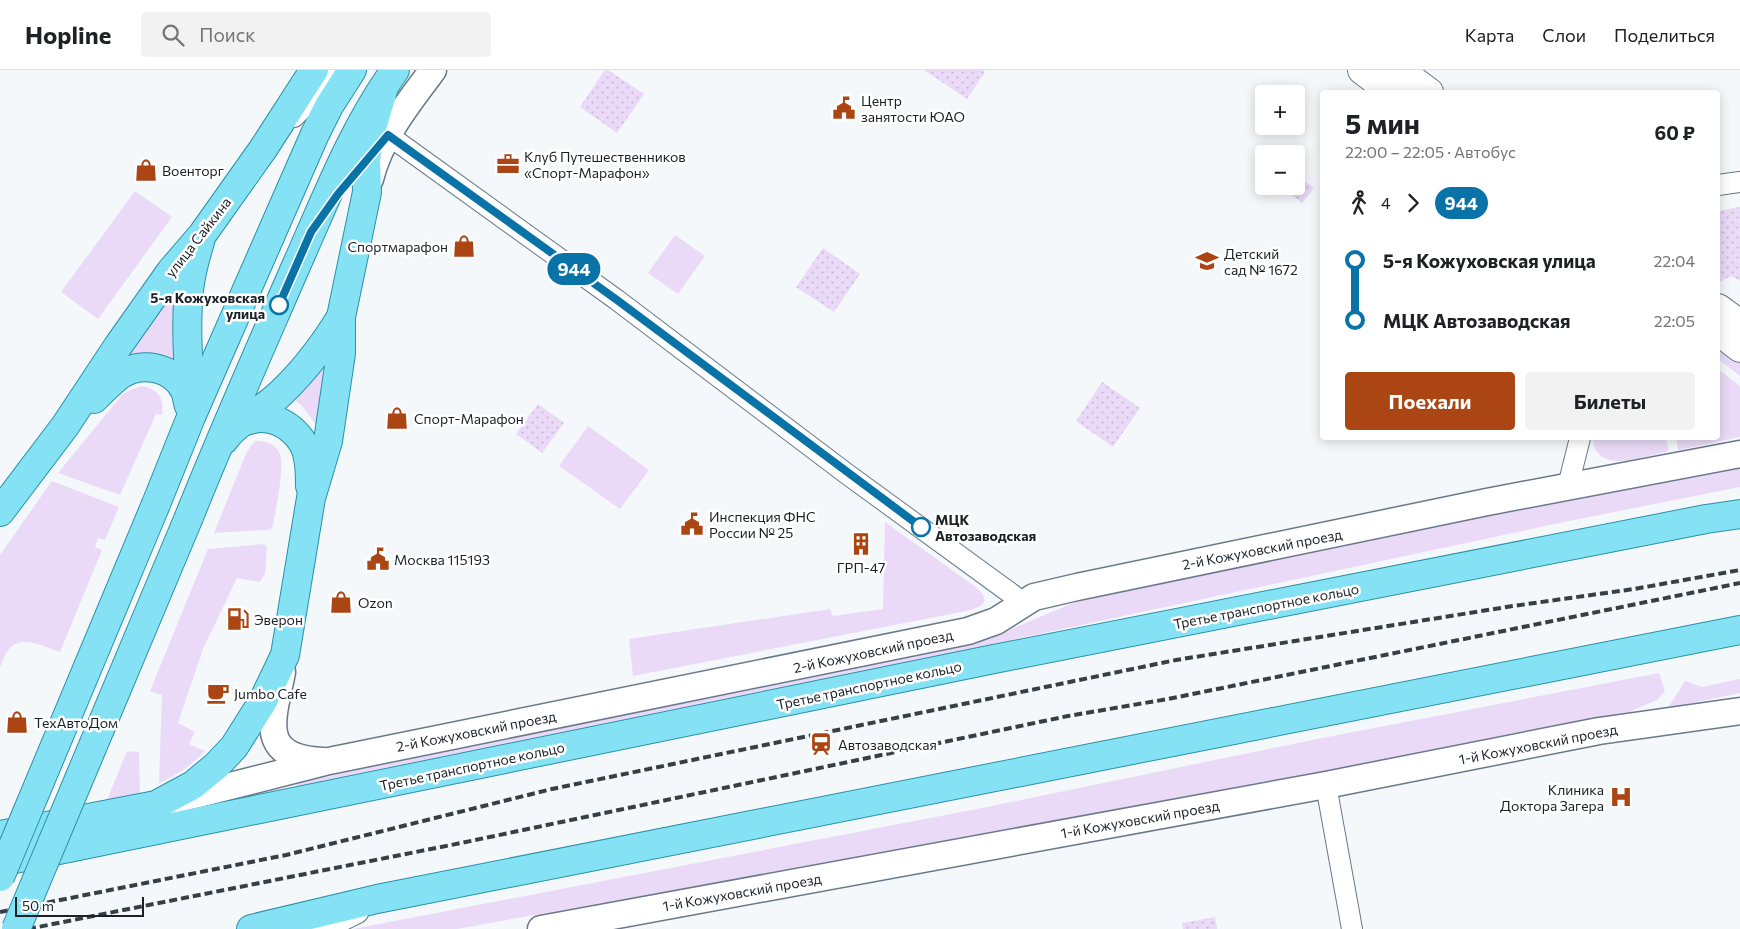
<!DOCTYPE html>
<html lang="ru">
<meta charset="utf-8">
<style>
body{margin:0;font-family:Commissioner,sans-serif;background:#f2f2f2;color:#202124;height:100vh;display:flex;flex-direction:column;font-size:19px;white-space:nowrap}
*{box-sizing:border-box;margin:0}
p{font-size:16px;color:#757577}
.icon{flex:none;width:28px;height:28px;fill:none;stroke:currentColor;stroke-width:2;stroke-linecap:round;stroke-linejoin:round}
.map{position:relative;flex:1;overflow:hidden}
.details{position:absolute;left:1320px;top:20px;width:400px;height:350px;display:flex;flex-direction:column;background:#fff;border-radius:5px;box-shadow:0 2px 12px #0003}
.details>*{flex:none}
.badge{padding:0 10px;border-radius:16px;font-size:18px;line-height:32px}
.buttons{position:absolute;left:1255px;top:15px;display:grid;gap:10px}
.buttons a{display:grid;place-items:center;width:50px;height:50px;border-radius:5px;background:#fff;box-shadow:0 2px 12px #0003;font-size:25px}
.scale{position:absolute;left:15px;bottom:12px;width:129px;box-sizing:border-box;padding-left:5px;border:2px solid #1a2127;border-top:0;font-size:14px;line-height:18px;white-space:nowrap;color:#1a2127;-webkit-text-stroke:4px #fff;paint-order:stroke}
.map>.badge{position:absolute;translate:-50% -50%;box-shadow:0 0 0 2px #fff}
.legs{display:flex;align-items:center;gap:8px;height:55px;padding:0 25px;font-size:16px}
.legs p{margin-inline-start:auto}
.summary{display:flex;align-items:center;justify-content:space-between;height:85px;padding:0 25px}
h1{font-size:28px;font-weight:700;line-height:38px}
.cta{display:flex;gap:10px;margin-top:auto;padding:10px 25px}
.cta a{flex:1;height:58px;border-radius:5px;background:#ab4614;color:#fff;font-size:20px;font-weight:700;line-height:58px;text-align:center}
.cta a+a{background:#f2f2f2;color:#202124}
ul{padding:0 25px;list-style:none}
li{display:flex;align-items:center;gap:18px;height:60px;font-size:19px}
li i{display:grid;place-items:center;width:8px;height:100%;margin:0 6px;background:currentColor}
li i::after{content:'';width:12px;height:12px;margin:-6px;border:4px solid;border-radius:50%;background:#fff}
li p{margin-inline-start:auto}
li:first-child i{background:linear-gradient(#0000 50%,currentColor 0)}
li:last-child i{background:linear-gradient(currentColor 50%,#0000 0)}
header{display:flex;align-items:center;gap:30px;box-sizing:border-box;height:70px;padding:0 25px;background:#fff;border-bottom:1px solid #e0e0e0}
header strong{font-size:24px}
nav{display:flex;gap:28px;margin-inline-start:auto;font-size:18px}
.search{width:350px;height:45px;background:#f2f2f2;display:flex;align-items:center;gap:12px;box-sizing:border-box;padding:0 18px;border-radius:5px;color:#757577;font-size:19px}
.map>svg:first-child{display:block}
.grass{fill:#eadaf8}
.park{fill:url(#park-dots)}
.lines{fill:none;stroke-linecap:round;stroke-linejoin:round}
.minor-casing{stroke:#697989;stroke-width:22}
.tertiary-casing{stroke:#697989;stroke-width:29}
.secondary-casing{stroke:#697989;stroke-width:30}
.primary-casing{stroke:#2a91a8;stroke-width:30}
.minor{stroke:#fff;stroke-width:20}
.tertiary{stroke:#fff;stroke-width:26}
.secondary{stroke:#fff;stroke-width:28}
.primary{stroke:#85e2f4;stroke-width:28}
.rail{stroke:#383f44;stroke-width:4;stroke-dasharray:8 4;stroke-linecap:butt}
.primary-bridge-casing{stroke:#2a91a8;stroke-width:30;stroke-linecap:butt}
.primary-bridge{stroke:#85e2f4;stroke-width:28}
.line-1-casing{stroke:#fff;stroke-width:11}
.line-1{stroke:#0973a7;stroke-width:8}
.stop-1-dot{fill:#fff;stroke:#0973a7;stroke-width:2.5}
.labels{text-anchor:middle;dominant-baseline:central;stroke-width:5;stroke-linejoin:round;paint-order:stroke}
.poi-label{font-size:14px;fill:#1a2127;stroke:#fff;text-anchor:start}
.street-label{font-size:14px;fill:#1a2127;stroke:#fff}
.stop-label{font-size:14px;font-weight:bold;fill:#1a2127;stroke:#fff;text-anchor:end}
</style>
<header>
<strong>Hopline</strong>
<div class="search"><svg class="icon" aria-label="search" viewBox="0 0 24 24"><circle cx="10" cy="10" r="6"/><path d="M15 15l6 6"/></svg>Поиск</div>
<nav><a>Карта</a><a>Слои</a><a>Поделиться</a></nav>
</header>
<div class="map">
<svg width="1740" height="859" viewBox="0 0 1740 859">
<defs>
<pattern id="park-dots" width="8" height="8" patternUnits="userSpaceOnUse" patternTransform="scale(1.25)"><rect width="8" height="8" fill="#eadaf8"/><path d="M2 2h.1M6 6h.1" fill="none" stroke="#c8bbd5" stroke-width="1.8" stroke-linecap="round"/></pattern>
</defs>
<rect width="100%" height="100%" fill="#f4f8fb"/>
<g class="grass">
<path d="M135 121 172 147 98 249 61 222Z"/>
<path d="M675 165 705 186 678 224 648 203Z"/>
<path d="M180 199 183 292 123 293Z"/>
<path d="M1718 276 1740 292V306L1718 289Z"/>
<path d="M330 277 319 359 303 337 294 329Z"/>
<path d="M1718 299 1740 316V367L1678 380 1676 368H1718Z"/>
<path d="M141 316C157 318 165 328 162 345L156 344 120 425 58 403 122 325 130 320Z"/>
<path d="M588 356 649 400 620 439 559 396Z"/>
<path d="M1593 368H1666L1669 381C1646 386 1594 406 1593 368Z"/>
<path d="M255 371C264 371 274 373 279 382 286 394 275 441 273 456L271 459 267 460 214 463 245 386 250 377Z"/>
<path d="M1740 396V417L1569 451 969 579 297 716 296 713 992 567 1090 526 1115 519Z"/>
<path d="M52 411 119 437 105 470 98 468 95 477 102 480 60 582C45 577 21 564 9 579 5 583 3 591 0 597V485Z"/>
<path d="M885 452 977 518C995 535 976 539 961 542L633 606 629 569 830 539 833 546 883 539Z"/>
<path d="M263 474 267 477 265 504 260 512 237 508 203 579 178 653 195 662 189 674 205 681C192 695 176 706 159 713L162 625 150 621 208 479Z"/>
<path d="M1659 603 1665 621 1657 630 1617 647 1323 703 457 859H353L982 738 1317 669Z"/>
<path d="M1740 609V623L1668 638 1685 611 1702 617Z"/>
<path d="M127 681 139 682 140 726 107 730Z"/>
</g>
<g class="park">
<path d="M605 0H608L644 24 617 63 580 37Z"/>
<path d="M924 0H982L985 2 967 29Z"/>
<path d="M1296 105 1314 118 1302 133 1280 116H1296Z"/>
<path d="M1740 137V211L1731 206 1718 213V141Z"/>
<path d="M823 178 860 204 834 242 796 217Z"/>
<path d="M1102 312 1140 338 1113 377 1076 351Z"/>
<path d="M538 334 564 353 542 383 516 364Z"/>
<path d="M1215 847 1217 859H1183L1182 853Z"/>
</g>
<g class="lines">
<defs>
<g id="minor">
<path d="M294 47 340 0"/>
<path d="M388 65 617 230 847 404 1013 525 1021 534"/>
<path d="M1718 115 1740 112"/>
<path d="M1568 416 1580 368"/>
<path d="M1326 715 1352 859"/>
</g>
<g id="tertiary">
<path d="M370 109C380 68 408 33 433 0"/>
<path d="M282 602C273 649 256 688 323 691"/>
<path d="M171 731 329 691 968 561 996 551 1034 527 1077 517 1487 432 1740 384"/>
<path d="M541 859 1326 715 1599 661 1740 641"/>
</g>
<g id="secondary">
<path d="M1362 0 1391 22"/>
<path d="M1399 0 1429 22"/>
<path d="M1718 238 1740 254"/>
<path d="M1718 261 1740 278"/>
<path d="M316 859 355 840"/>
</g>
<g id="primary">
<path d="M94 329C102 321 111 312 120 305 141 291 173 296 185 321 187 325 187 331 189 336"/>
<path d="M191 340C189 300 185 260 189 220 191 204 195 188 200 172"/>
<path d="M241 352C248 351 254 348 261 348 283 348 305 366 308 388 310 397 310 407 310 416"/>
<path d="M224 370C236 353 256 344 272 331 300 307 322 278 341 247"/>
<path d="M156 434 191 347 315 64 329 36 352 0"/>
<path d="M0 442 65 356 118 276 171 201 202 165 263 79 314 0"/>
<path d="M189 447C223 362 260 279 296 196 326 129 352 60 395 0"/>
<path d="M0 765 156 735 193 715 216 696 234 677 263 631 285 585 311 428 328 371 341 283V247L367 122 366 89 371 61 384 17"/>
<path d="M0 792 994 589 1706 449 1740 444"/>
<path d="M251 859 377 829 1740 560"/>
</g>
</defs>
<use href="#minor" class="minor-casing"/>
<use href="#tertiary" class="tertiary-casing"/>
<use href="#secondary" class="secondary-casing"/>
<use href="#primary" class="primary-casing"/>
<use href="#minor" class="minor"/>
<use href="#tertiary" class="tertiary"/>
<use href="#secondary" class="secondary"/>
<use href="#primary" class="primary"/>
<g class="rail">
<path d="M0 842 286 785 552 719 1176 590 1513 536 1634 519 1740 500"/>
<path d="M28 859 461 773 1068 646 1168 629 1740 513"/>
</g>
<defs>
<g id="primary-bridge">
<path d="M0 807 156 434"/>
<path d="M16 859 189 447"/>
</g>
</defs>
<use href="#primary-bridge" class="primary-bridge-casing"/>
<use href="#primary-bridge" class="primary-bridge"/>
</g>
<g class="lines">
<defs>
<path id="line-1" d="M279 235 311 162 338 124 388 65 617 230 921 457"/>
</defs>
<use href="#line-1" class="line-1-casing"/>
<use href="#line-1" class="line-1"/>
</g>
<defs>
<symbol id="civic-bare" viewBox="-9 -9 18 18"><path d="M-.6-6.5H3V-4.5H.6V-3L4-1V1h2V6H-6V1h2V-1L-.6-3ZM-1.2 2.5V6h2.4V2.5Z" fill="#ab4614" stroke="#fff" stroke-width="2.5" paint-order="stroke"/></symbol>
<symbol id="office-bare" viewBox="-9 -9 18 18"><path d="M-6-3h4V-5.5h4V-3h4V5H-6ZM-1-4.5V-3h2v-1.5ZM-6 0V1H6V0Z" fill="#ab4614" stroke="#fff" stroke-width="2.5" paint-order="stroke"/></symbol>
<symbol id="shop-bare" viewBox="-9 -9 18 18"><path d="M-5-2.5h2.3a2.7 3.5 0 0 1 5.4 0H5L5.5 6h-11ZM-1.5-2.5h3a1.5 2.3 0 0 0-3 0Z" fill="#ab4614" stroke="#fff" stroke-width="2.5" paint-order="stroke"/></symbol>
<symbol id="school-bare" viewBox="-9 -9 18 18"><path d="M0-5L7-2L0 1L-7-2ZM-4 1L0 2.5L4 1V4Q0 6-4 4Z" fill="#ab4614" stroke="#fff" stroke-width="2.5" paint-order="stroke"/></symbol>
<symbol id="building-bare" viewBox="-9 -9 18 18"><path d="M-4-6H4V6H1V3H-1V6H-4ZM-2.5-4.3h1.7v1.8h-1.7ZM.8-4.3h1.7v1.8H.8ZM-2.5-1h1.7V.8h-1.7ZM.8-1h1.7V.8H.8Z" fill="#ab4614" stroke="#fff" stroke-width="2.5" paint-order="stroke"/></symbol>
<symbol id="fuel-bare" viewBox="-9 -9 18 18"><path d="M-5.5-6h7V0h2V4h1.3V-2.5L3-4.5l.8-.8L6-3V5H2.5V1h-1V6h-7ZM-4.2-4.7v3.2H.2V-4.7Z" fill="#ab4614" stroke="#fff" stroke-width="2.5" paint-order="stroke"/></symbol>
<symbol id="cafe-bare" viewBox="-9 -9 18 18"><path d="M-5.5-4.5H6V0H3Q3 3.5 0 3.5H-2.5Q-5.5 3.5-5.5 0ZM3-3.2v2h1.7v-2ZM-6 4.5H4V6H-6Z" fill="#ab4614" stroke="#fff" stroke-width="2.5" paint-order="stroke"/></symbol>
<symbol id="station-bare" viewBox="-9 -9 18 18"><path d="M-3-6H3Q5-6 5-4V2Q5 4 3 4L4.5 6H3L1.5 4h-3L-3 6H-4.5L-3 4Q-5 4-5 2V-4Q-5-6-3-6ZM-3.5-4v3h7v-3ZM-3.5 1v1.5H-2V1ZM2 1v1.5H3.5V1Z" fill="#ab4614" stroke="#fff" stroke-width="2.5" paint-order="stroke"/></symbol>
<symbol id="hospital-bare" viewBox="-9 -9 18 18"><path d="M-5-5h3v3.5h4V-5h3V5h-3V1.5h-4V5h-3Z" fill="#ab4614" stroke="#fff" stroke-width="2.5" paint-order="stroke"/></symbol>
</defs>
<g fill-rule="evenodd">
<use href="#civic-bare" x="828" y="22" width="32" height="32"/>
<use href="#office-bare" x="492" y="78" width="32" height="32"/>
<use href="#shop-bare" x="130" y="84" width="32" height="32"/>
<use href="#shop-bare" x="448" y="160" width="32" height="32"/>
<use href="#school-bare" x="1191" y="175" width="32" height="32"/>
<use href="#shop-bare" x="381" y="332" width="32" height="32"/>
<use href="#civic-bare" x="676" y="438" width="32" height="32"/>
<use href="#building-bare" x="845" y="458" width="32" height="32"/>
<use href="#civic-bare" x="362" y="473" width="32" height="32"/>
<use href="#shop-bare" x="325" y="516" width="32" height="32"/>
<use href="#fuel-bare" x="222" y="533" width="32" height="32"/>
<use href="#cafe-bare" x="202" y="607" width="32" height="32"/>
<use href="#shop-bare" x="1" y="636" width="32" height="32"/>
<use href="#station-bare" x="805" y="658" width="32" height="32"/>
<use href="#hospital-bare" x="1605" y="711" width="32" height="32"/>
</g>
<g class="stop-1-dot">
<circle cx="279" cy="235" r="9"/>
<circle cx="921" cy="457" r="9"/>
</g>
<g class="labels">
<g class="poi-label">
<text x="861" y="30">Центр<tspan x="861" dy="16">занятости ЮАО</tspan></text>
<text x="524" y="86">Клуб Путешественников<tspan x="524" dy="16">«Спорт-Марафон»</tspan></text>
<text x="162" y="100">Военторг</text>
<text x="448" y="176" text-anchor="end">Спортмарафон</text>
<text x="1224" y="183">Детский<tspan x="1224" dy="16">сад № 1672</tspan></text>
<text x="414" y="348">Спорт-Марафон</text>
<text x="709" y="446">Инспекция ФНС<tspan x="709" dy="16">России № 25</tspan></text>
<text x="394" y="489">Москва 115193</text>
<text x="861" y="497" text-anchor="middle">ГРП-47</text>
<text x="358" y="532">Ozon</text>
<text x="254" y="549">Эверон</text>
<text x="234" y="623">Jumbo Cafe</text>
<text x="34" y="652">ТехАвтоДом</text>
<text x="838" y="674">Автозаводская</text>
<text x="1604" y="719" text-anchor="end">Клиника<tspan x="1604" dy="16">Доктора Загера</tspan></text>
</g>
<g class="street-label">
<text transform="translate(198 167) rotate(-52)">улица Сайкина</text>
<text transform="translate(1262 479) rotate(-11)">2-й Кожуховский проезд</text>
<text transform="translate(1266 536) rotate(-11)">Третье транспортное кольцо</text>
<text transform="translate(873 581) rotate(-12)">2-й Кожуховский проезд</text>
<text transform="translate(869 615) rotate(-12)">Третье транспортное кольцо</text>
<text transform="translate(476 661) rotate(-11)">2-й Кожуховский проезд</text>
<text transform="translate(1538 674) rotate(-11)">1-й Кожуховский проезд</text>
<text transform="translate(472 696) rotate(-12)">Третье транспортное кольцо</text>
<text transform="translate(1140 749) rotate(-10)">1-й Кожуховский проезд</text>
<text transform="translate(742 822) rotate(-10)">1-й Кожуховский проезд</text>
</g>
<g class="stop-label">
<text x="265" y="227">5-я Кожуховская<tspan x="265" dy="16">улица</tspan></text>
<text x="935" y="449" text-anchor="start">МЦК<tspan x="935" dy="16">Автозаводская</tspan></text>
</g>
</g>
</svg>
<div class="buttons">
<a>+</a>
<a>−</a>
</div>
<div class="scale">50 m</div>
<b class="badge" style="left:574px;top:199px;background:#0973a7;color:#fff">944</b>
<section class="details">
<div class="summary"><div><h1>5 мин</h1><p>22:00 – 22:05 · Автобус</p></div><b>60 ₽</b></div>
<div class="legs"><svg class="icon" aria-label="walk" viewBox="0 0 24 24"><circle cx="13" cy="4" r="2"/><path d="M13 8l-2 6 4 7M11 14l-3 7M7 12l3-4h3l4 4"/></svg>4<svg class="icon" aria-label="forward" viewBox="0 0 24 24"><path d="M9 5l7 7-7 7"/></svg><b class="badge" style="background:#0973a7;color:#fff">944</b></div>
<ul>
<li><i style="color:#0973a7"></i><b>5-я Кожуховская улица</b><p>22:04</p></li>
<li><i style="color:#0973a7"></i><b>МЦК Автозаводская</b><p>22:05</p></li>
</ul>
<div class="cta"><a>Поехали</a><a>Билеты</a></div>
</section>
</div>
